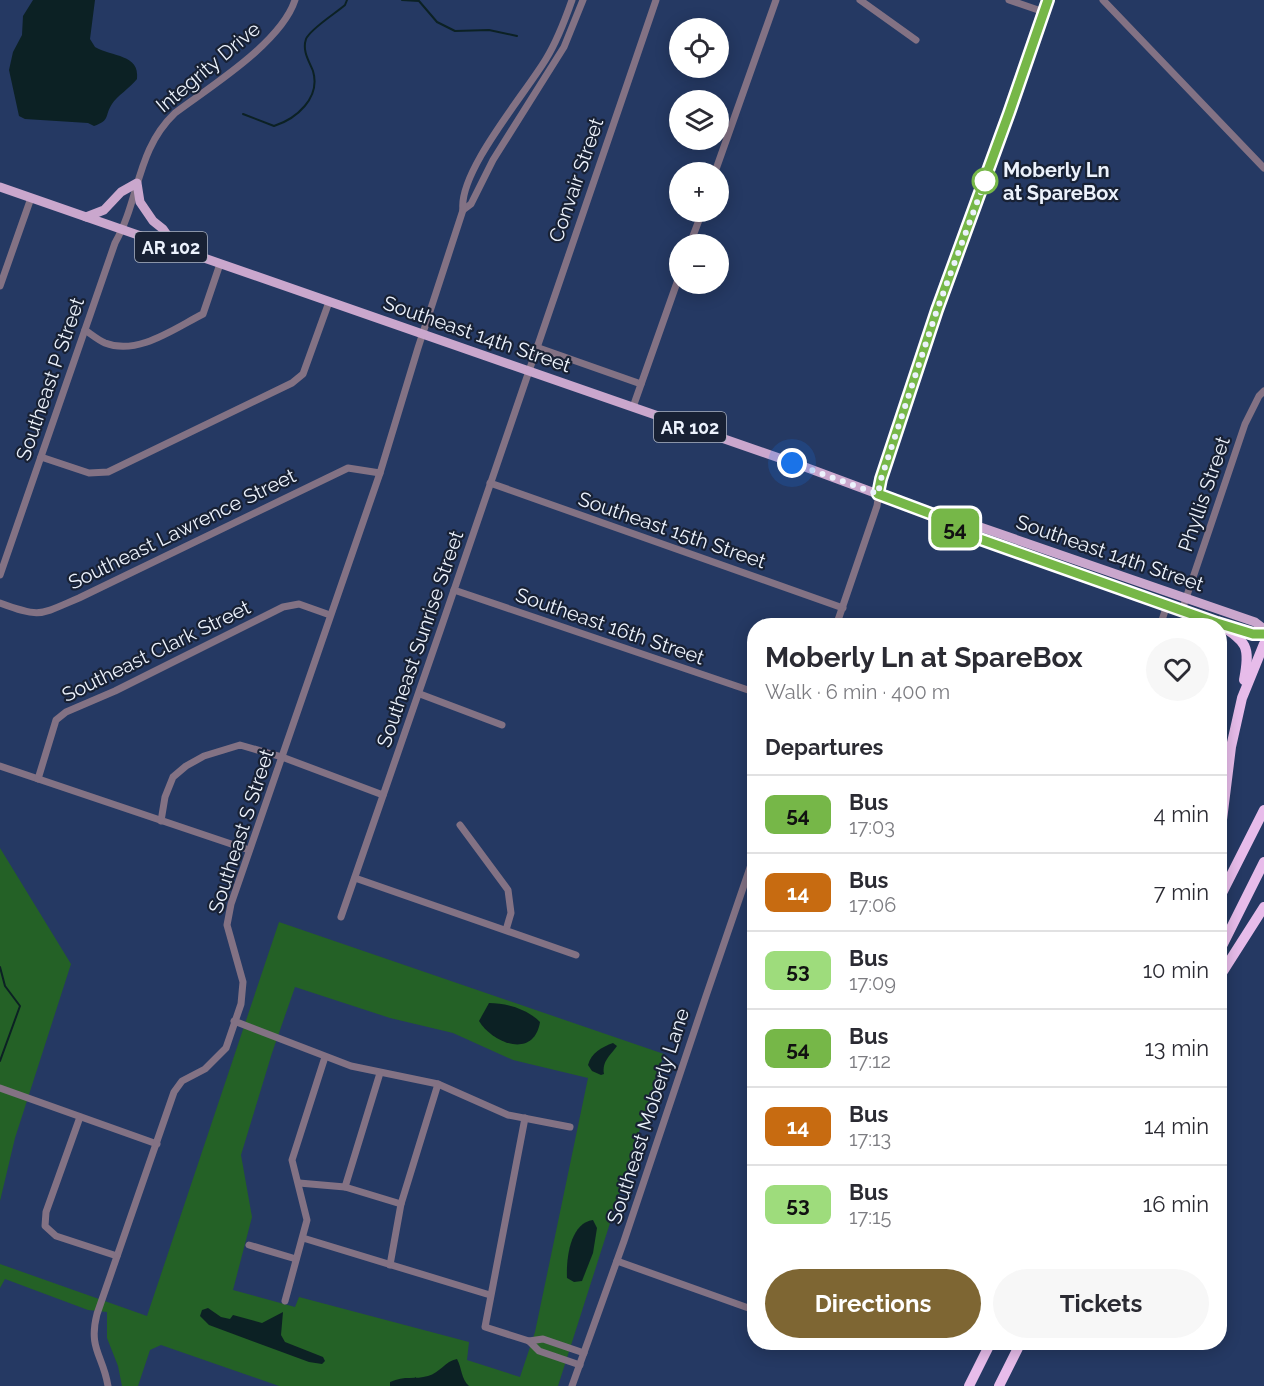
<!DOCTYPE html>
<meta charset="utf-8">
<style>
body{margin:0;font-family:Raleway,sans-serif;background:#f7f7f7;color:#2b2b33;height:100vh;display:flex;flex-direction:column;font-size:22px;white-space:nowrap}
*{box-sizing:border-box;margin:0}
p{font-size:20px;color:#7c7c81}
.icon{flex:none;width:33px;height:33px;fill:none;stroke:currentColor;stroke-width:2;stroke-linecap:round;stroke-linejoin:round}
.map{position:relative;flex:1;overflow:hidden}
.panel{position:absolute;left:747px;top:618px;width:480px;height:732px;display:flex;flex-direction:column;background:#fff;border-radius:24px;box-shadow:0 3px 15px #0003}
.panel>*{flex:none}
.badge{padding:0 12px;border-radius:9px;font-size:21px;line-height:39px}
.buttons{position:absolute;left:669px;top:18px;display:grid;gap:12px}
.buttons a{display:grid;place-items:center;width:60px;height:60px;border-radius:50%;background:#fff;box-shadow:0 3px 15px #0003;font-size:30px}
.you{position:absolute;width:30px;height:30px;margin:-15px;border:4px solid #fff;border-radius:50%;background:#1a73e8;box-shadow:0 0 0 9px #1a73e833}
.map>.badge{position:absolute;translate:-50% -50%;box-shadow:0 0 0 3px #fff}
h2{padding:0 18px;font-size:22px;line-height:54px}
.round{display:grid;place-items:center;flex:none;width:63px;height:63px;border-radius:32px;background:#f7f7f7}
.summary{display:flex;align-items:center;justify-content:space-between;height:102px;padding:0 18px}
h1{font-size:28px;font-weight:700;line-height:45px}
.cta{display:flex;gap:12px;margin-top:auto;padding:12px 18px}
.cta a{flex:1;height:69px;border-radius:36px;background:#7e6633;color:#fff;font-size:24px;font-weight:700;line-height:69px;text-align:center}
.cta a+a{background:#f7f7f7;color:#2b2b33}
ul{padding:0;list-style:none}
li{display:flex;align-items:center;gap:18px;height:78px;padding:0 18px;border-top:2px solid #e1e1e2}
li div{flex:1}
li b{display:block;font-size:22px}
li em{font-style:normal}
li .badge{min-width:66px;font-weight:700;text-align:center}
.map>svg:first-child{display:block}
.green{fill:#246126;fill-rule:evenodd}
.water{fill:#0c2124}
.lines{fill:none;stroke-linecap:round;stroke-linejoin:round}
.stream{stroke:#0c2124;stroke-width:2}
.minor{stroke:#837284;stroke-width:7}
.major{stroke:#caa7cd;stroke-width:9}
.highway{stroke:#e7bcea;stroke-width:10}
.line-casing{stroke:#fff;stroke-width:14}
.line{stroke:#76b748;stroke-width:9}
.walk{stroke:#ecf2fc;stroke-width:6;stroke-dasharray:0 10.8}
.stop-dot{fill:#fff;stroke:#76b748;stroke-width:3}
.labels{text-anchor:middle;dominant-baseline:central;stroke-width:4.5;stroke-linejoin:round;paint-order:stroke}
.shield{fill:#182134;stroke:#acb3c0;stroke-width:1.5}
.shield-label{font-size:18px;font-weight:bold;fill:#ecf2fc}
.street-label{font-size:20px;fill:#ecf2fc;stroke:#182134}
.stop-label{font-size:20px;font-weight:bold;fill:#ecf2fc;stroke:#182134;text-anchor:start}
</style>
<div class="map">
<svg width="1264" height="1386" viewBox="0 0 1264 1386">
<rect width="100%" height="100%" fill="#253963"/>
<g class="green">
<path d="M0 848 71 964 15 1138 0 1201Z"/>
<path d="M279 922 664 1054 558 1386H279L161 1345 150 1350 138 1386H122L118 1366 107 1338V1312L88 1310 5 1279 0 1288V1264L147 1316ZM295 987 390 1018 453 1033 513 1060 588 1078 535 1332 520 1377 467 1360 469 1342 299 1297 295 1307 233 1290 252 1217 241 1155 272 1053Z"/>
</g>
<g class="water">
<path d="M33 0H95L90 39 95 47C112 57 140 54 137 79 131 87 116 97 112 104 104 116 111 120 94 126L88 123 25 119 19 116 9 70 13 52 22 35 23 16Z"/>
<path d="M489 1003C507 1003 527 1009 540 1022 534 1059 493 1044 479 1021Z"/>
<path d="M613 1043 617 1046C610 1056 602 1061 604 1074L601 1075 592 1071 588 1065C591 1053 602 1047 613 1043Z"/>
<path d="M593 1220 597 1228 593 1253 582 1281 574 1282 567 1278C566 1259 570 1223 593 1220Z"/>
<path d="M208 1308 221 1317 230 1319 233 1315 262 1323 283 1312 281 1335 285 1342 323 1357 325 1361 322 1364 309 1362 209 1325 200 1316 202 1310Z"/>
<path d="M457 1359C462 1368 461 1379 469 1386H390V1382C405 1375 415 1380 428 1376 440 1373 445 1361 457 1359Z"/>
</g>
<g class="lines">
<g class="stream">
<path d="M402 0 419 1 437 22 455 31 489 30 517 36"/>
<path d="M243 114 274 126C296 119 321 98 313 71 309 61 302 51 306 39 310 29 336 13 345 5L347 0"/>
<path d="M0 967 5 986 20 1006 0 1061"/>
</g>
<g class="minor">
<path d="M860 0 916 40"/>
<path d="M1009 0 1044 12"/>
<path d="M1103 0 1264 168"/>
<path d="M715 172 776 0"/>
<path d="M463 210 471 204 493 160 564 47 583 0"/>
<path d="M690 244 702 212"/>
<path d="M0 286 31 198"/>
<path d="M85 330C91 334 98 340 105 343 138 356 175 328 203 314L220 264"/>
<path d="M536 347 641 384"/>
<path d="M633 407 680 274"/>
<path d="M41 457 89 473 108 472 292 383 303 374 329 302"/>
<path d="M490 483 843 608"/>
<path d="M0 575 115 243C140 199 136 150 175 113 211 86 281 43 295 0"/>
<path d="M454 590 754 692"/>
<path d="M0 603C41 618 39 615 79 598L348 468 380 473"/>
<path d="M1182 610 1245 424 1259 396 1264 391"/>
<path d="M836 626 877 506 881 479 916 372 1048 0"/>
<path d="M1160 626 1167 605"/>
<path d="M420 694 502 725"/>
<path d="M0 766 249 850"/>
<path d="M38 779 56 720 66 712 115 691 283 607 299 604 330 615"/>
<path d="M161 821 165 797 173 777 186 766 204 756 240 745 282 757 383 795"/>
<path d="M460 825 508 890 511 913 506 930"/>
<path d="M355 878 576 955"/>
<path d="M341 917C448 612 550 305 656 0"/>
<path d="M234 1021 351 1066 438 1084 508 1115 570 1127"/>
<path d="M0 1088 157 1144"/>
<path d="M80 1117 46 1212 45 1226 56 1236 117 1256"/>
<path d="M525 1118 485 1327 529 1341 539 1351 580 1365"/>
<path d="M299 1183 345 1187 401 1204"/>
<path d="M345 1187 380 1073"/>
<path d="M303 1238 490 1295"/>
<path d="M249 1245 296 1259"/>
<path d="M617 1261 754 1310"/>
<path d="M390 1265 401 1204 438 1084"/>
<path d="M285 1301 307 1220 292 1160 325 1057"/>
<path d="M529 1341 543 1339 584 1353"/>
<path d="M108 1386C103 1355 88 1349 97 1314L174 1092 182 1081 205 1069 226 1048 241 1004 243 982 227 925 231 904 380 473 418 348 463 210C458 172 525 94 546 59 557 41 565 20 572 0"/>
<path d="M572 1386 624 1241 706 996 754 856"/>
</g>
<g class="major">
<path d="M0 187 805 467 942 518 957 519 1255 622 1264 629"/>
<path d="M86 217 104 210 121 192 137 183 140 202 153 221 163 229 177 249"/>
<path d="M942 518 960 532 1217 623 1253 635 1264 634"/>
</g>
<g class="highway">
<path d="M1217 623C1246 642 1251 644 1244 680"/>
<path d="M1220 836 1231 747 1242 698 1264 644"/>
<path d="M1220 897 1264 810"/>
<path d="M1220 950 1264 862"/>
<path d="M1220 976 1264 907"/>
<path d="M969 1386 991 1342"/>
<path d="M999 1386 1021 1342"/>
</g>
</g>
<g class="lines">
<defs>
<path id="line" d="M1048 0 1009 113 937 310 881 479 878 494 942 518 960 532 1217 623 1253 634H1264"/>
</defs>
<use href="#line" class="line-casing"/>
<use href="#line" class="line"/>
<path class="walk" d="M792 463 878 494 881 479 937 310 985 181"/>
</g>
<circle class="stop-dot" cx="985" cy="181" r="12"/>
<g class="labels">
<g class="shield">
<rect x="135" y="232" width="72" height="30" rx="4.5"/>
<rect x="654" y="412" width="72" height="30" rx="4.5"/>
</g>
<g class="shield-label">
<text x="171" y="247">AR 102</text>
<text x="690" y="427">AR 102</text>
</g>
<g class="street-label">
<text transform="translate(208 67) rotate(-40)">Integrity Drive</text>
<text transform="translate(576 180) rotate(-71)">Convair Street</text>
<text transform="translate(477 334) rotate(19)">Southeast 14th Street</text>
<text transform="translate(50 379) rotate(-71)">Southeast P Street</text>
<text transform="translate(1204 494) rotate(-71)">Phyllis Street</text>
<text transform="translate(182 529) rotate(-26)">Southeast Lawrence Street</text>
<text transform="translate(672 530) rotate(19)">Southeast 15th Street</text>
<text transform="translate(1110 553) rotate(19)">Southeast 14th Street</text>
<text transform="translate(610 626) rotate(19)">Southeast 16th Street</text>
<text transform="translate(420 639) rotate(-71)">Southeast Sunrise Street</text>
<text transform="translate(156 651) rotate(-26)">Southeast Clark Street</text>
<text transform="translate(241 831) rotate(-72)">Southeast S Street</text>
<text transform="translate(648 1116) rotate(-72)">Southeast Moberly Lane</text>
</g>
<g class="stop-label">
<text x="1003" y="170">Moberly Ln<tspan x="1003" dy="23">at SpareBox</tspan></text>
</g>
</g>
</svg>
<div class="buttons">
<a><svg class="icon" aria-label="locate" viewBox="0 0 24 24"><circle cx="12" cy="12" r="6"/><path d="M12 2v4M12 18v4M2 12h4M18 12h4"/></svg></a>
<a><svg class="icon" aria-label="layers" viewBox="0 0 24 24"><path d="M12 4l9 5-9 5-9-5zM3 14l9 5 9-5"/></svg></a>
<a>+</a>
<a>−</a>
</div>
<div class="you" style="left:792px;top:463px"></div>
<b class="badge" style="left:955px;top:528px;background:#76b748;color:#111">54</b>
<section class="panel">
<div class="summary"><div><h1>Moberly Ln at SpareBox</h1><p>Walk · 6 min · 400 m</p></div><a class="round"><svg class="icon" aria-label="heart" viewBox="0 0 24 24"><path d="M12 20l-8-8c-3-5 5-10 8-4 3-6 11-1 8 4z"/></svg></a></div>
<h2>Departures</h2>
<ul>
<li><span class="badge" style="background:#76b748;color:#111">54</span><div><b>Bus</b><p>17:03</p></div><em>4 min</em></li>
<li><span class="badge" style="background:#c76b11;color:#fff">14</span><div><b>Bus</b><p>17:06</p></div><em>7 min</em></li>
<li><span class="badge" style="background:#9edc7c;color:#111">53</span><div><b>Bus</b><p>17:09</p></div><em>10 min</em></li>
<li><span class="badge" style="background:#76b748;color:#111">54</span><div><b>Bus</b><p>17:12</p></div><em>13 min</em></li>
<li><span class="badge" style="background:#c76b11;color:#fff">14</span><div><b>Bus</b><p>17:13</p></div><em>14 min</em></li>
<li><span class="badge" style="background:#9edc7c;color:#111">53</span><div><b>Bus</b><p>17:15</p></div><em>16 min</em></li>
</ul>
<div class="cta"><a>Directions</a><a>Tickets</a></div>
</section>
</div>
